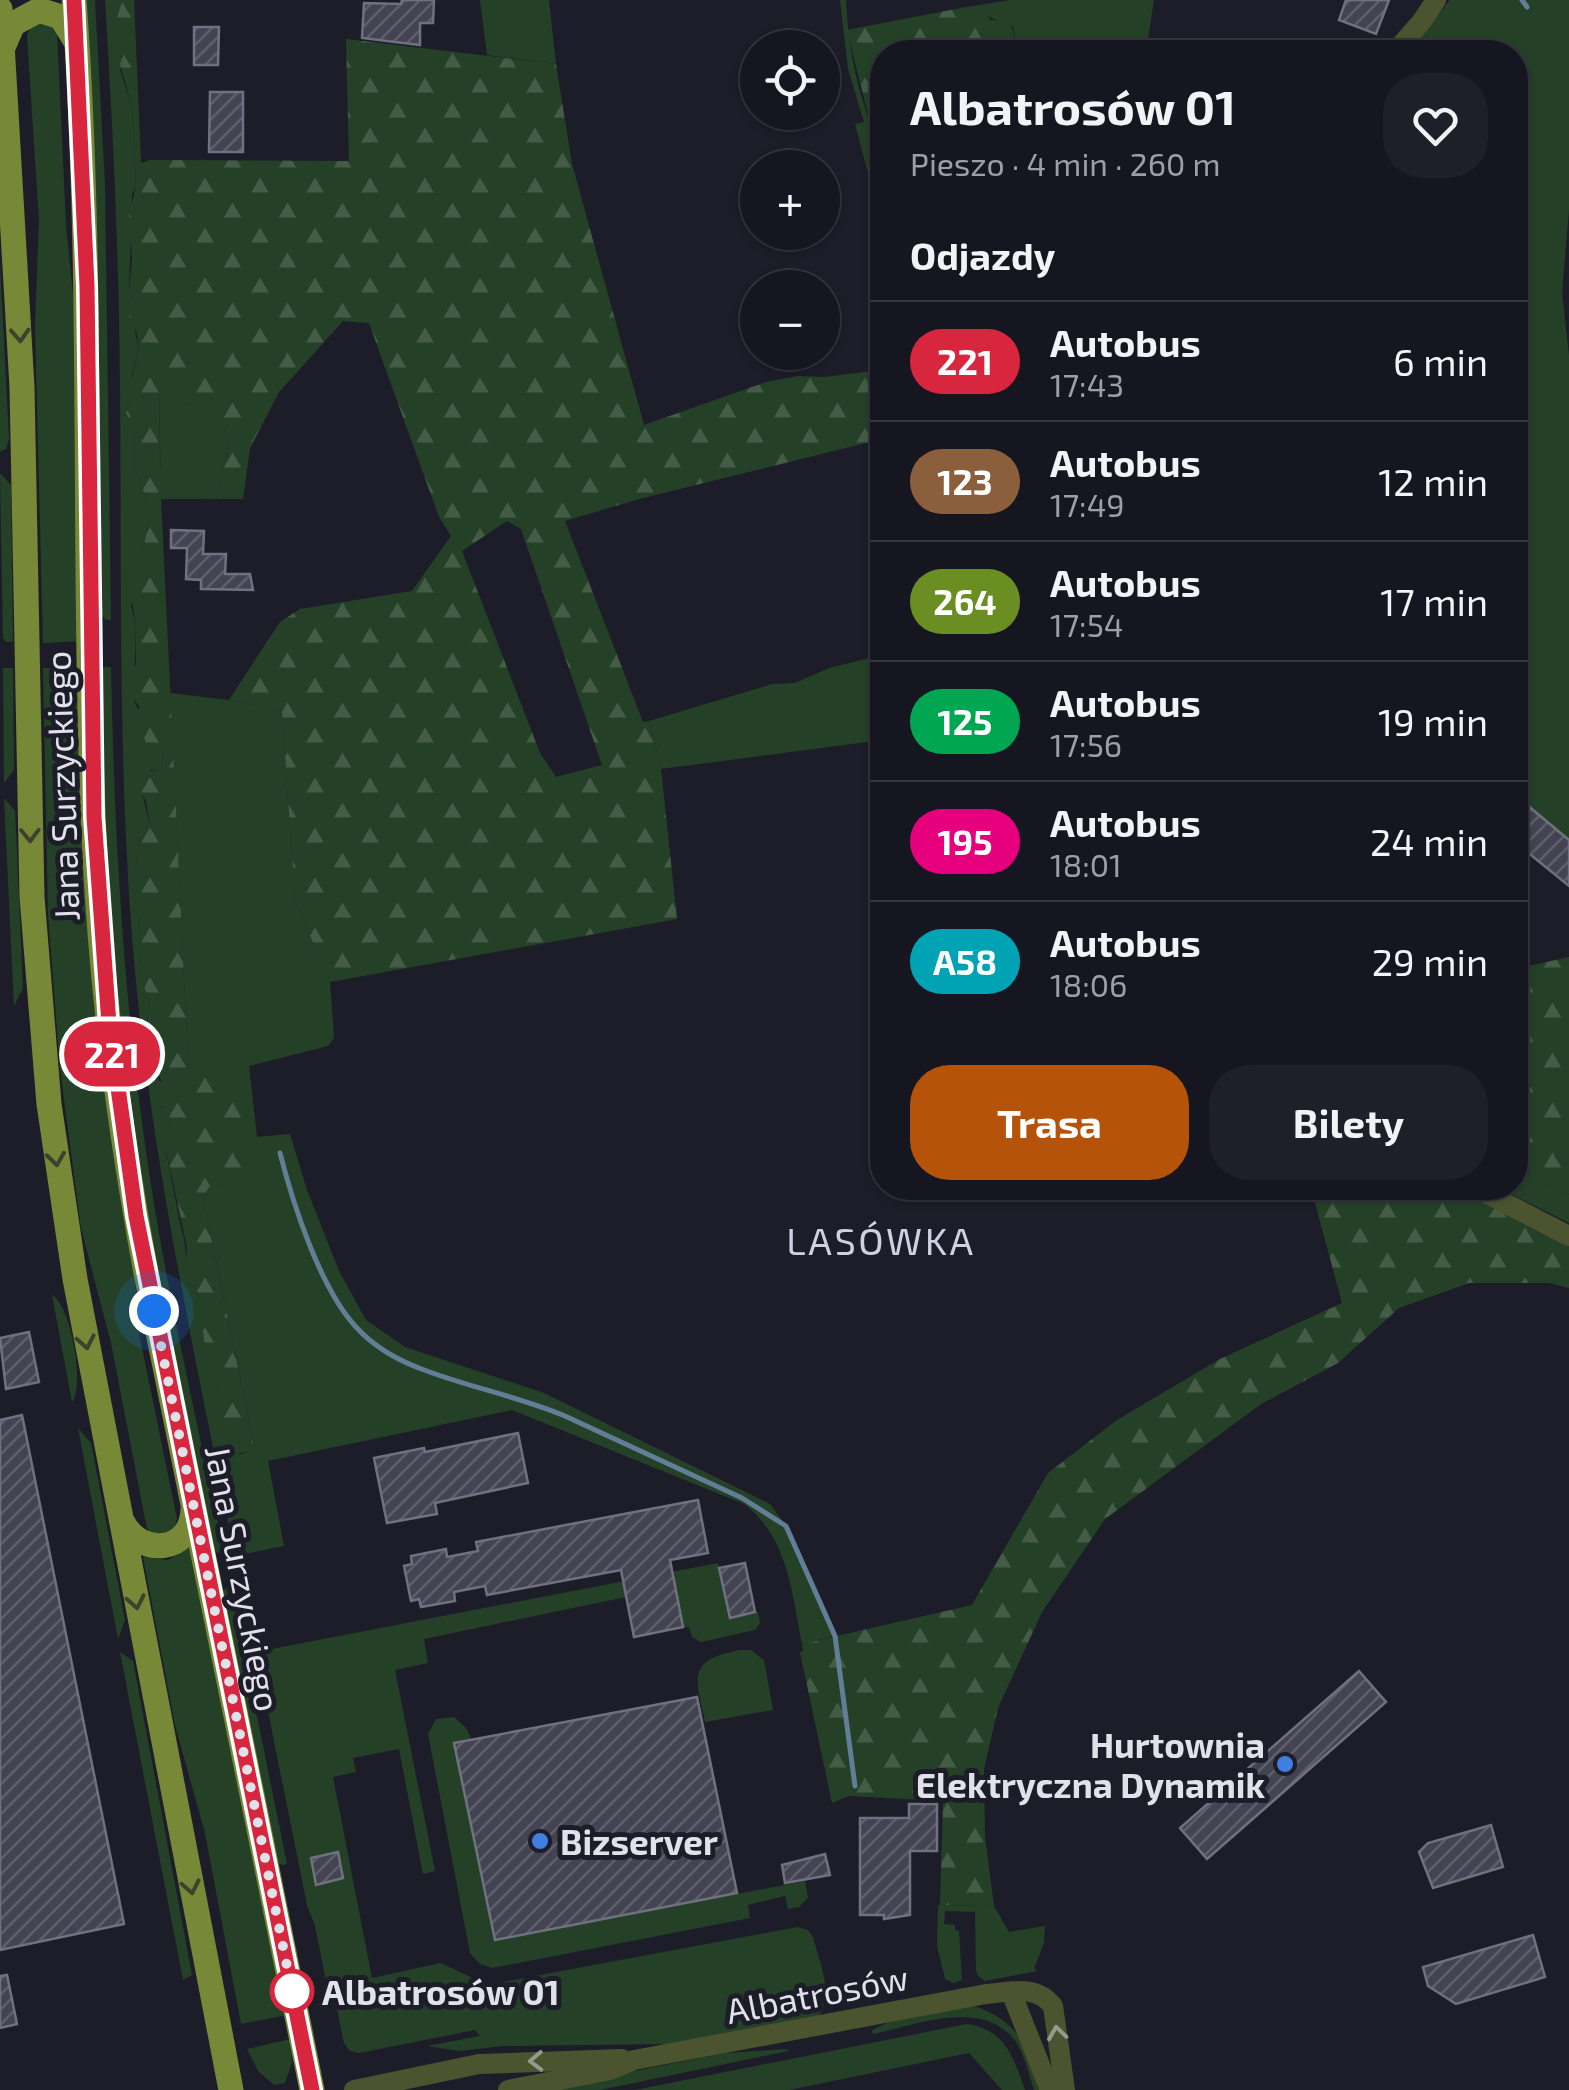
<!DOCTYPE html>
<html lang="pl">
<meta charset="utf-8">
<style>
body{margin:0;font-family:"Exo 2",sans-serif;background:#1f1f29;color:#f1f3f6;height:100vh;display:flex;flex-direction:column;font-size:38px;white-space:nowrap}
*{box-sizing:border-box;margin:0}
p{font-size:32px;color:#9e9fa5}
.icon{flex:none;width:55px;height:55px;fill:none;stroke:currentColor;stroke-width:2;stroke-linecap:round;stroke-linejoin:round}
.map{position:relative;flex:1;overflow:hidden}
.panel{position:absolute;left:870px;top:40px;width:658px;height:1160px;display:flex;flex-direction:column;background:#161620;border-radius:40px;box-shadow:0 2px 8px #0004,0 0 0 2px #35353e}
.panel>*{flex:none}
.badge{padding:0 20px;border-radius:32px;font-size:35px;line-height:65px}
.buttons{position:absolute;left:740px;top:30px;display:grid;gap:20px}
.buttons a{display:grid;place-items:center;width:100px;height:100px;border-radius:50%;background:#161620;box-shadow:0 2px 8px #0004,0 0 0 2px #35353e;font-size:50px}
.you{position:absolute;width:50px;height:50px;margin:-25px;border:8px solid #fff;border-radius:50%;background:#1a73e8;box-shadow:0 0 0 15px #1a73e833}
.map>.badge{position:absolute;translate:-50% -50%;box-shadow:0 0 0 5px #fff}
h2{padding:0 40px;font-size:38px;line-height:90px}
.round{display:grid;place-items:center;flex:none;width:105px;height:105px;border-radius:40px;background:#1f1f29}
.overview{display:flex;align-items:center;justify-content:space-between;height:170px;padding:0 40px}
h1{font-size:48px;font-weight:700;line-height:75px}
.primary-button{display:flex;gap:20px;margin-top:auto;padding:20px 40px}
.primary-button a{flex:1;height:115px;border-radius:40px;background:#b45309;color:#fff;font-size:40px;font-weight:700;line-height:115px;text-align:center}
.primary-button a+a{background:#1f1f29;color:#f1f3f6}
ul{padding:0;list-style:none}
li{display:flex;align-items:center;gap:30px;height:120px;padding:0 40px;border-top:2px solid #35353e}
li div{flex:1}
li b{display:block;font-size:38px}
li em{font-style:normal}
li .badge{min-width:110px;font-weight:700;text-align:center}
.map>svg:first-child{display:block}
.grass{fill:#244127}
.forest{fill:url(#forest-firs);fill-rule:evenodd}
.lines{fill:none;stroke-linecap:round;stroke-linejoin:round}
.stream{stroke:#627e97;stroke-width:5}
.building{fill:url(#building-hatch);stroke:#707080;stroke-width:2.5}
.minor{stroke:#4b542e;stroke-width:20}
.major{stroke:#778836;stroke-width:25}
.oneway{stroke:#3c422e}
.oneway2{stroke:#969a8c}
.line-casing{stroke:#fff;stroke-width:22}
.line{stroke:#d7263d;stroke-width:15}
.walk{stroke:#e1e1ea;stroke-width:10;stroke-dasharray:0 18}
.shop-dot{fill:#3f7fe0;stroke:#1d1d2a;stroke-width:4}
.stop-dot{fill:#fff;stroke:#d7263d;stroke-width:5}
.labels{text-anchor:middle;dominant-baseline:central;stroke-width:10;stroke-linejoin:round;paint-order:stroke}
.street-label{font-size:35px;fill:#e1e1ea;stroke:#1d1d2a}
.poi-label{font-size:35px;font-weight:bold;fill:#e1e1ea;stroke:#1d1d2a;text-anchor:end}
.stop-label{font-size:35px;font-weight:bold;fill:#e1e1ea;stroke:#1d1d2a;text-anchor:start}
.neighbourhood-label{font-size:38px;letter-spacing:2.5px;fill:#d0d0e2;stroke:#1d1d2a}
</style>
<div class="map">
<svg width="1569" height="2090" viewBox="0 0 1569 2090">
<defs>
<pattern id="forest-firs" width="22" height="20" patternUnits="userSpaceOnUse" patternTransform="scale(2.5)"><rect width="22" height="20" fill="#244127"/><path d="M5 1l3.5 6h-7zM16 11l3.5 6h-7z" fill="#445c46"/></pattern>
<pattern id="building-hatch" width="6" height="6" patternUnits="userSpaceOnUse" patternTransform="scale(2.5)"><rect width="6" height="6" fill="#434452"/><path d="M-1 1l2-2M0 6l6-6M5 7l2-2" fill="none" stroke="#5e5f6b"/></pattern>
</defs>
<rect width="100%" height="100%" fill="#1d1d2a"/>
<g class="grass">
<path d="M84 0H95L105 185 111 620H106L100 614Z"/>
<path d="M105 0H119L121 4 120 27 125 33 127 49 120 70 132 107 136 186 132 194 129 292 136 304 134 326 139 351 132 375V396L126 413 135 430 134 465 151 513 142 553 143 575 131 606 136 624 134 701 155 745 162 747 163 769 150 770 142 793 150 825 139 843 133 888 141 932 139 968 150 1008 144 1036 146 1056 152 1062 159 1081 177 1085 182 1094 161 1106 170 1117 165 1146 181 1228C189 1250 182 1272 197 1291L219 1395 239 1455 255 1449 203 1198 209 1187 248 1179 198 1070 188 1059 170 693 229 700 282 712 295 901 330 982 334 1038 328 1046 249 1066 257 1137 290 1134 307 1190 339 1271 366 1320 405 1347 544 1393 770 1504 786 1526 835 1636 802 1644C792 1593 788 1537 744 1504L512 1410 268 1461 284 1546 235 1556C197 1366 155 1176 136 982 117 784 122 584 120 385 119 257 113 128 105 0Z"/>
<path d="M480 0H549L556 64 487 55Z"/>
<path d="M840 0H846C848 42 855 82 870 122L882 120V225L855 124 864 122 848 69Z"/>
<path d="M1010 0H1154L1146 52H1018L1013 27 966 7Z"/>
<path d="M1450 0H1569V210L1562 293 1569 355V839L1515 794V752L1520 740 1515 736V52H1407Z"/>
<path d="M48 21 57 33 66 225 77 335 81 641 43 643 35 327 39 220 27 36 30 27Z"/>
<path d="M0 264 9 439 6 449 0 452Z"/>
<path d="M159 392 222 420 229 448 216 499 161 498Z"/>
<path d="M0 473 11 485 13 642H6L3 638Z"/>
<path d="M882 655V740L661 769 649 721 772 684 795 683 829 668Z"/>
<path d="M101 667H111C114 823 122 976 143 1130 162 1274 196 1415 225 1557L214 1550C177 1371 136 1192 117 1010 106 896 103 782 101 667Z"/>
<path d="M3 668H13L14 770 4 783Z"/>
<path d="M43 668H81L140 1338 177 1519 173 1533 152 1534 147 1529 111 1343 81 1228 60 1069 48 914Z"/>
<path d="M4 798 15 811 23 988 14 1006Z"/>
<path d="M1515 1168 1569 1195V1223L1499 1188H1515Z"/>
<path d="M52 1295C71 1306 85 1385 72 1402Z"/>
<path d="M78 1428 91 1443 125 1620 118 1639Z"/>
<path d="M190 1547 287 2015 241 2024 205 1833 175 1725 143 1557 168 1560Z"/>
<path d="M718 1563 730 1617 758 1612 760 1623 755 1630 701 1642 692 1637 689 1627H683L674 1587 424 1639 428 1663 395 1670 435 1871 423 1874 399 1749 353 1758 356 1772 333 1777 372 1978 441 1963 487 1985 798 1927 808 1930 813 1937C819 1961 835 1997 818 2016L667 2044 503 2046 459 2051 427 2046 480 2036 475 2030 359 2053 350 2051 344 2043 336 2004 331 2005 315 1926 307 1905 256 1652Z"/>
<path d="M230 1583 287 1864 282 1865 275 1861 223 1592Z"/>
<path d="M740 1650H751L764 1660 773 1710 705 1722C695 1676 687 1660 740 1650Z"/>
<path d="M120 1652 133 1661 192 1975 183 1980Z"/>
<path d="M454 1717 466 1728 472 1740 454 1744 495 1940 805 1881 808 1898 799 1907 788 1909 785 1896 748 1905 750 1918 492 1968 480 1964 470 1953 428 1734 436 1719Z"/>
<path d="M938 1905 994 1906 1009 1932 1045 1926 1044 1943 1034 1968 1037 1971 985 1981 978 1976 976 1970 975 1912 945 1911 944 1924 955 1925V1930L959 1931 962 1980 953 1983 945 1979 937 1946Z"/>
<path d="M974 2006C1021 2022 1026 2047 1043 2090H1034C1029 2075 1024 2052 1014 2039 979 1998 917 2025 873 2034L872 2030 898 2018Z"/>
<path d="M967 2024C1006 2030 1013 2057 1025 2090H1002L969 2053 789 2090H635Z"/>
<path d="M291 2039 292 2062 285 2083 274 2085 258 2071 247 2049Z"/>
<path d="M788 2049V2051L600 2090H540L725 2053Z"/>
</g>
<g class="forest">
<path d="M119 0H134L141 163 150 160 349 161 346 39 556 64 572 164 644 425 766 382 798 376 824 377 882 370V439L639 499 565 521 643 722 649 721 661 769 677 919 330 982 295 901 282 712 229 700 280 622 300 609 412 591 451 536 439 517 369 323 343 321 279 392 250 448 243 499H216L229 448 222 420 159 392 160 467 168 482 178 479 190 481 199 499H161L188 1059 198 1070 236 1069 248 1180 209 1187 203 1198 255 1450 232 1455 219 1421 217 1384 205 1345 197 1291 185 1279 187 1247 165 1146 166 1126 169 1124 170 1117 165 1113 159 1098 172 1091 176 1095 181 1093 176 1085 165 1086 146 1056 144 1036 150 1008 139 968 141 932 133 888 139 843 150 825 146 801 137 784 139 774 163 768 162 747 147 745 138 722 139 706 129 693 130 677 136 665V624L131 595 142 575V553L151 513 134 465 135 430 126 413 132 396 131 382 139 351 137 334 129 316 136 304 129 292 132 259 129 216 136 186 132 107 120 64C129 44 124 39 117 19L121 4ZM507 521 521 529 602 765 556 777 540 753 462 551Z"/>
<path d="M966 7 984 12 991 20C1018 21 1011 31 1018 52H882V120L870 122 847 30Z"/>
<path d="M1569 957V1195L1515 1168V969Z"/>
<path d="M1311 1188H1452L1569 1245V1288L1550 1283H1469L1399 1308 1338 1363 1261 1404 1105 1519 1042 1612 998 1708 984 1769 985 1837 994 1906 940 1905 943 1801 849 1796 832 1803 800 1652 803 1651 802 1644 972 1605 1048 1473 1117 1420 1220 1359 1342 1303Z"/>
</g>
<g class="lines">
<g class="stream">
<path d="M1522 0 1527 7"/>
<path d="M280 1153C293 1204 320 1288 356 1327 374 1347 401 1362 427 1371 472 1388 520 1397 565 1416L742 1498 786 1526 835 1636 855 1786"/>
</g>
</g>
<g class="building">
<path d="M402 0H434L433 23H420V45L362 38 364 3 401 4Z"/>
<path d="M1346 0H1389L1376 34 1339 20Z"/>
<path d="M194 27H219L218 65H194Z"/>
<path d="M210 92H243V152H209Z"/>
<path d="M171 530 204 531 203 554H226L225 574H250L253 590 201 589V580L186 579 187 548H171Z"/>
<path d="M1515 795 1569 840V886L1515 842Z"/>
<path d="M29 1332 39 1382 6 1389 0 1338Z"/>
<path d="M22 1415 124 1924 0 1950V1420Z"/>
<path d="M518 1433 528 1483 435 1503 437 1514 387 1523 374 1458 424 1448 425 1452Z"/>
<path d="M698 1500 708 1553 670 1560 683 1627 634 1637 621 1570 487 1595 485 1586 454 1592 455 1601 421 1607 419 1599 411 1601 404 1566 412 1564 411 1556 446 1549 447 1557 478 1551 476 1542Z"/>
<path d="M745 1563 755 1612 730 1618 719 1568Z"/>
<path d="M1359 1671 1386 1702 1207 1859 1180 1828Z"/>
<path d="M697 1697 737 1893 495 1940 454 1743Z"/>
<path d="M909 1804H937V1851H910V1915L884 1919V1915H860V1818H909Z"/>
<path d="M1491 1825 1503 1867 1433 1888 1419 1852 1428 1843Z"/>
<path d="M338 1852 343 1878 316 1885 311 1858Z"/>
<path d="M825 1854 830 1875 785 1883 782 1865Z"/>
<path d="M1533 1935 1545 1977 1456 2004 1428 1986 1423 1967Z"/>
<path d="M7 1975 17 2024 0 2028V1976Z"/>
</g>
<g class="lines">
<g class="minor">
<path d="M1395 52 1422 21 1436 0"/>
<path d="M1476 1188 1569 1236"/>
<path d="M1011 1992 1050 2090"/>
<path d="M354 2090 479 2064 622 2059"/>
<path d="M508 2090 610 2070 634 2060 986 1994C1011 1992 1036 1984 1053 2006L1065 2090"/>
</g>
<g class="major">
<path d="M74 0C95 285 81 571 95 856 102 998 121 1139 147 1278L312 2090"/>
<path d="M0 9 22 387 32 897 49 1104 75 1279 231 2090"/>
<path d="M4 45 13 24 39 10 61 17 75 40"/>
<path d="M122 1521C140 1558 191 1553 193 1510"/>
</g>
</g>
<defs><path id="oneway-chevron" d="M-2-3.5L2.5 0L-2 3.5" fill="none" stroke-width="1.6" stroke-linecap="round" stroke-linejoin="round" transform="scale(2.5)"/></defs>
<g class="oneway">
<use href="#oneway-chevron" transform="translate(20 335) rotate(87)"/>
<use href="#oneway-chevron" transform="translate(30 835) rotate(89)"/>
<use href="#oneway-chevron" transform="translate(56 1159) rotate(82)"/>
<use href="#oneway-chevron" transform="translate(86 1342) rotate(79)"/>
<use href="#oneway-chevron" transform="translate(136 1602) rotate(79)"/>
<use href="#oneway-chevron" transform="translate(191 1887) rotate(79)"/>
</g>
<g class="oneway2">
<use href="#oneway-chevron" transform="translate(1057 2033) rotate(-98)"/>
<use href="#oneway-chevron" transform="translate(536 2061) rotate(178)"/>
</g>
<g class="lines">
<defs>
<path id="line" d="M74 0 87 286 94 817 109 1024 136 1216 312 2090"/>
</defs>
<use href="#line" class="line-casing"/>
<use href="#line" class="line"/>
<path class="walk" d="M154 1311 292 1991"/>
</g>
<g class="shop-dot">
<circle cx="1285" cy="1764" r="10"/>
<circle cx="540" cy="1841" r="10"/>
</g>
<circle class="stop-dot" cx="292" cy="1991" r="20"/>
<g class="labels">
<g class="street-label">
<text transform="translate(61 786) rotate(-92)">Jana Surzyckiego</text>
<text transform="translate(244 1578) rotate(79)">Jana Surzyckiego</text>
<text transform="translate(817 1993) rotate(-11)">Albatrosów</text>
</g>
<g class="poi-label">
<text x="1265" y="1744">Hurtownia<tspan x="1265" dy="40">Elektryczna Dynamik</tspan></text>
<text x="560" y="1841" text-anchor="start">Bizserver</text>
</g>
<g class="stop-label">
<text x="322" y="1991">Albatrosów 01</text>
</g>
<g class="neighbourhood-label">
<text x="881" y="1240">LASÓWKA</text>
</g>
</g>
</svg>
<div class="buttons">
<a><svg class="icon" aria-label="locate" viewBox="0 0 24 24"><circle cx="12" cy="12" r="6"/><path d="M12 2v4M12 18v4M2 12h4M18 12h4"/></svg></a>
<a>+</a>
<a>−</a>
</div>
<div class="you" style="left:154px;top:1311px"></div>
<b class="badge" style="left:112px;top:1054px;background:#d7263d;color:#fff">221</b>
<section class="panel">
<div class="overview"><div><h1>Albatrosów 01</h1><p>Pieszo · 4 min · 260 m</p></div><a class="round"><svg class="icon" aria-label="heart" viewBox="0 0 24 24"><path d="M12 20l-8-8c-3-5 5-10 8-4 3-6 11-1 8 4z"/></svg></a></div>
<h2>Odjazdy</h2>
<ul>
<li><span class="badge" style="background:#d7263d;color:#fff">221</span><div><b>Autobus</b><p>17:43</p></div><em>6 min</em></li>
<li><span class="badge" style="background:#8b5e3c;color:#fff">123</span><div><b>Autobus</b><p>17:49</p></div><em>12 min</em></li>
<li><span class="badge" style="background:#6b8e23;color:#fff">264</span><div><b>Autobus</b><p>17:54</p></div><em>17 min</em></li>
<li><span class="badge" style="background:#00a651;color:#fff">125</span><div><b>Autobus</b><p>17:56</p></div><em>19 min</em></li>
<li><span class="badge" style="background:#e6007e;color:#fff">195</span><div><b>Autobus</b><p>18:01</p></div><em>24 min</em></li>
<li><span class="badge" style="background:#00a3b4;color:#fff">A58</span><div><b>Autobus</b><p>18:06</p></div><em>29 min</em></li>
</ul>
<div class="primary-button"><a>Trasa</a><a>Bilety</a></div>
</section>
</div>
